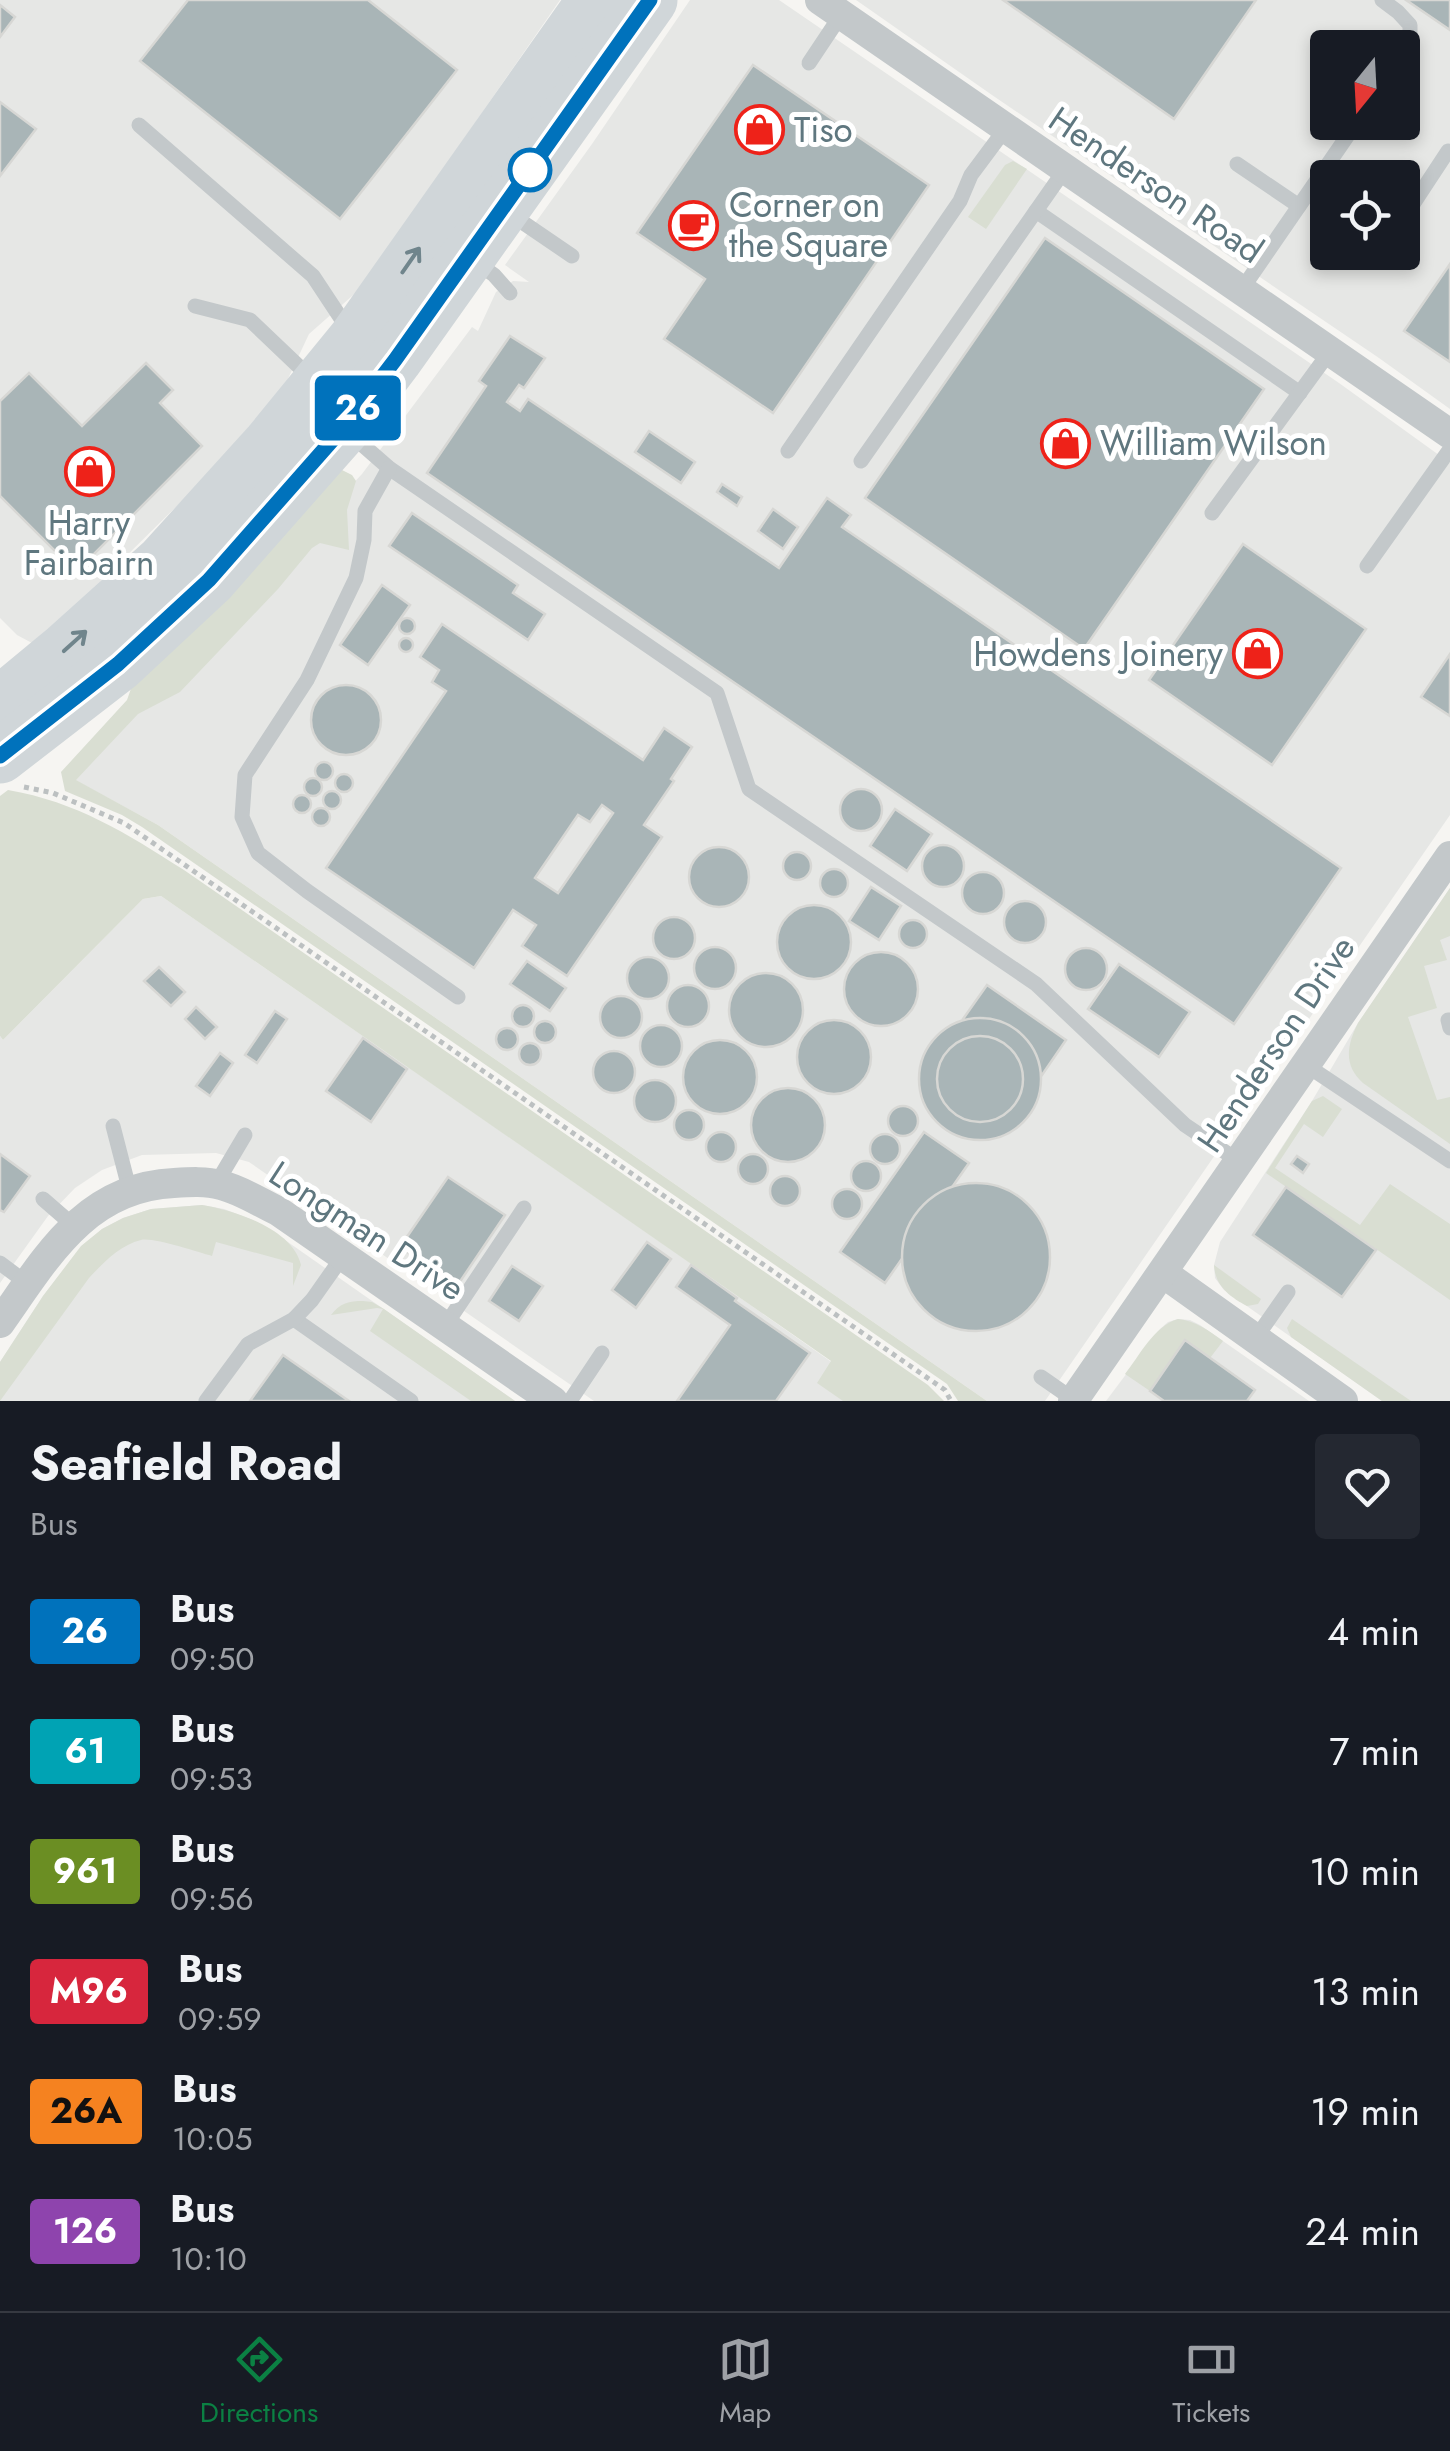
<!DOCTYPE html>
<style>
body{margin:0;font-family:Jost,sans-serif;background:#242831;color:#f1f3f6;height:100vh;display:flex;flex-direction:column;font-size:38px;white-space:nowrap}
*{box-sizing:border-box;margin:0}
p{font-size:32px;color:#9ea1a6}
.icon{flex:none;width:55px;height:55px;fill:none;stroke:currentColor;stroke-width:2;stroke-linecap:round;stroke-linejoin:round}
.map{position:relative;height:1401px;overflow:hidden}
.panel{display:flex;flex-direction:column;background:#171b24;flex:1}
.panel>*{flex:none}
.badge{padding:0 20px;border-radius:8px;font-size:35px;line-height:65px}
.needle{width:65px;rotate:198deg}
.buttons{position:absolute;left:1310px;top:30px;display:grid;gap:20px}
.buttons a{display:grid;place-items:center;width:110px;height:110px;border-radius:10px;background:#171b24;box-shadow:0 5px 15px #0003;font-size:50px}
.map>.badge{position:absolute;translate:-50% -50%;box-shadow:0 0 0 5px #fff}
.round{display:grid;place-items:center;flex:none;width:105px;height:105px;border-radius:10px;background:#242831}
.head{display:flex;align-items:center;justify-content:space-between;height:170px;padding:0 30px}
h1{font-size:48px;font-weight:700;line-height:75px}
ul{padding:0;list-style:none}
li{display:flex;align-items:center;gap:30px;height:120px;padding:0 30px}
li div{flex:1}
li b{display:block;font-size:38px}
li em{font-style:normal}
li .badge{min-width:110px;font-weight:700;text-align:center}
.tab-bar{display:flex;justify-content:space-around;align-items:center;height:140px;border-top:2px solid #363941;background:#171b24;font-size:28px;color:#9ea1a6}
.tab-bar a{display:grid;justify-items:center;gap:5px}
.tab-bar .active{color:#0b8043}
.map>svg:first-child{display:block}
.built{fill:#e6e7e5;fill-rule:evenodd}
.green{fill:#d9ded2}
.building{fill:#a9b5b7;stroke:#d7d7d4;stroke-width:2.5;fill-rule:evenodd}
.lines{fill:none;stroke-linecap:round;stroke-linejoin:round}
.path{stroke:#bcc0c1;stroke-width:5;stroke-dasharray:5 5;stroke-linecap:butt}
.lane{stroke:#c3c8ca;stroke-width:15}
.street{stroke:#c3c8ca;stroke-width:30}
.highway{stroke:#d0d6d9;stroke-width:55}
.oneway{stroke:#70858c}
.line-casing{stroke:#fff;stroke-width:22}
.line{stroke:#0072bc;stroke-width:15}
.stop-dot{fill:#fff;stroke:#0072bc;stroke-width:5}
.labels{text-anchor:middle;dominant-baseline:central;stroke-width:10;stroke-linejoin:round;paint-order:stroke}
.poi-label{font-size:35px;fill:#5f777f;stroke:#fff;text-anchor:start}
.street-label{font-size:35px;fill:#5f777f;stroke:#fff}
</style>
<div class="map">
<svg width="1450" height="1401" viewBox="0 0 1450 1401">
<rect width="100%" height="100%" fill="#f6f5f2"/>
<g class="built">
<path d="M0 0H560L360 289 309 334 285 385 273 399 201 482 102 580 32 643 17 635 0 618Z"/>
<path d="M690 0H779L1339 383 1450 463V815L1045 1401H987L158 825 75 780 362 474 472 327 478 331 496 292 513 281 529 282 505 265 592 144Z"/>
<path d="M856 0H1450V409L1379 358 992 95ZM1328 48H1402V122H1328ZM1328 178H1402V252H1328Z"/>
<path d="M1450 888V1401H1382L1224 1290 1215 1278 1214 1265 1220 1242 1312 1101 1358 1023Z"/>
<path d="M161 896 692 1264 887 1401H594L249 1162 216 1153 142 1155 102 1170 75 1188 48 1216 0 1283V1036L3 1040 143 899Z"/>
<path d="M202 1205 224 1209 253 1220 275 1233 515 1401H0V1362L43 1296 82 1246 102 1229 123 1218 151 1209Z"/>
<path d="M1178 1319 1190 1320 1200 1325 1309 1401H1106L1160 1329 1168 1322Z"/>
</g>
<g class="green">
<path d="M1013 161 1027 169 986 229 968 217 1005 165Z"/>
<path d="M342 470 352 475 356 481 347 510 349 550 320 543 312 548 278 589 180 692 138 714 76 780 158 825 987 1401H958L947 1384 142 827 122 815 65 791 61 772 127 700 134 680Z"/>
<path d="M8 790C77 802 126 833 184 870L928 1385 944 1401H843L817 1383 831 1361 161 896 143 899 3 1040 0 1036V796Z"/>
<path d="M1450 888V936L1440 940 1447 960 1424 966 1437 1008 1408 1017 1437 1100 1450 1097V1144L1363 1083C1343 1065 1347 1045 1358 1023Z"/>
<path d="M1323 1096 1342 1109 1323 1137 1304 1124 1275 1168 1360 1225 1390 1184 1450 1224V1300L1266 1173 1312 1101Z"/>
<path d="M202 1205C234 1210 293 1229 301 1265L293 1286V1263L216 1242 212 1256C197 1252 153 1237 141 1240 120 1245 103 1263 89 1278L0 1401V1362L43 1296 81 1246 102 1229 123 1218 151 1209Z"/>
<path d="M1214 1265 1261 1299 1258 1304 1247 1306C1230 1297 1215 1286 1214 1265Z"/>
<path d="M363 1301 372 1302 384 1309 515 1401H471L370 1331 383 1309 377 1308 331 1315C340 1303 349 1301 363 1301Z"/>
<path d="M1178 1319C1196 1321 1208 1330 1223 1341L1210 1358 1185 1340 1150 1391 1125 1374C1140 1355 1154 1326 1178 1319Z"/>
<path d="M1292 1319 1411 1401H1382L1291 1337 1287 1328Z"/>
</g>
<g class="building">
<path d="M188 0H368L457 70 340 219 140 61Z"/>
<path d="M1003 0H1256L1174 119Z"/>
<path d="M1406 0H1450V30Z"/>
<path d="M0 5 15 17 0 37Z"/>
<path d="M753 65 929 185 773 413 664 339 705 279 637 233Z"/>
<path d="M0 102 36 129 0 176Z"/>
<path d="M1045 238 1264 389 1084 649 865 498Z"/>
<path d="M1450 264V362L1404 331Z"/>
<path d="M510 336 545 358 524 388 519 385 507 402 520 411 528 399 779 568 827 498 851 515 842 527 1341 868 1234 1024 427 473 486 386 479 381Z"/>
<path d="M146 363 173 390 160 403 202 446 76 572 0 496V401L29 373 82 426Z"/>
<path d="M649 431 695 462 681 483 635 452Z"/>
<path d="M722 484 742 497 737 506 717 492Z"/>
<path d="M773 509 798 527 783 549 758 531Z"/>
<path d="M412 513 518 585 513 593 545 614 528 640 389 546Z"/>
<path d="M1243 544 1366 629 1272 765 1149 680Z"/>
<path d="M382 585 410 605 368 665 340 645Z"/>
<circle cx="407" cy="626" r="8"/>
<path d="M442 624 643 760 664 728 692 747 671 779 674 781 644 825 662 837 567 976 522 946 536 925 513 910 474 968 326 868 446 691 432 682 439 670 420 657ZM602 805 613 813 558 893 535 878 578 815 590 822Z"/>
<circle cx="406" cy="645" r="7"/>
<path d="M1450 654V716L1421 697Z"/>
<circle cx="346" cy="720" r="35"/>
<circle cx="324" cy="771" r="9"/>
<circle cx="344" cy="783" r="9"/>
<circle cx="313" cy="787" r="9"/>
<circle cx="861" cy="810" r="21"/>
<circle cx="332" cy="800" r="9"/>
<circle cx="302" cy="804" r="9"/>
<circle cx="321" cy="817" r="9"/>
<path d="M895 809 932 834 907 871 870 846Z"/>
<circle cx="943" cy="866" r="21"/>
<circle cx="719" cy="877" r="30"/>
<circle cx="797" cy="866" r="14"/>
<circle cx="834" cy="883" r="14"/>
<circle cx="983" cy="893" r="21"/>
<path d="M871 887 901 906 879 940 849 921Z"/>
<circle cx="1025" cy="922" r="21"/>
<circle cx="814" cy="942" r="37"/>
<circle cx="674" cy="938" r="21"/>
<circle cx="913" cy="934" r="14"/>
<circle cx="715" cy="968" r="21"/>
<circle cx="1086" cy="969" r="21"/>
<circle cx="881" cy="989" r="37"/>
<circle cx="648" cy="978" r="21"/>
<path d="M527 961 566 988 550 1011 510 984Z"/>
<path d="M1119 964 1190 1012 1159 1057 1088 1009Z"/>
<path d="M159 967 185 992 171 1006 144 981Z"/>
<circle cx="766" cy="1010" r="37"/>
<path d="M987 985 1066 1040 1042 1075 963 1019Z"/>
<circle cx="688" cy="1006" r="21"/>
<circle cx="621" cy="1017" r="21"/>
<circle cx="523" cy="1016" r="11"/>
<path d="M196 1007 217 1027 205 1039 185 1019Z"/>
<path d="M275 1011 287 1019 257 1063 245 1055Z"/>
<circle cx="980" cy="1079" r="61"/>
<circle cx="834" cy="1057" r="37"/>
<circle cx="545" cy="1032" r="11"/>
<circle cx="661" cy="1046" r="21"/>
<circle cx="507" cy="1039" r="11"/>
<circle cx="980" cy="1079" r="43"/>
<path d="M363 1038 407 1069 371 1122 326 1091Z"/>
<circle cx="720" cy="1077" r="37"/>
<circle cx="530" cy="1054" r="11"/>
<circle cx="614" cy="1072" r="21"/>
<path d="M220 1053 233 1063 210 1096 196 1086Z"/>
<circle cx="655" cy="1101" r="21"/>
<circle cx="788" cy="1125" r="37"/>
<circle cx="903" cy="1121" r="15"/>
<circle cx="689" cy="1125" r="15"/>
<path d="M924 1132 969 1163 885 1283 840 1252Z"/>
<circle cx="721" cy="1147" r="15"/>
<circle cx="885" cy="1149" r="15"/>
<path d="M0 1154 30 1176 4 1212 0 1210Z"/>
<circle cx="753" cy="1169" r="15"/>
<path d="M1297 1156 1309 1164 1303 1173 1291 1164Z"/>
<circle cx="866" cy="1176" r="15"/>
<circle cx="785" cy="1191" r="15"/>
<path d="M448 1177 505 1215 457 1286 400 1247Z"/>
<circle cx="976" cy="1257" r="74"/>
<path d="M1286 1187 1376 1250 1342 1297 1253 1235Z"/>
<circle cx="847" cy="1204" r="15"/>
<path d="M647 1242 671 1259 636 1308 612 1290Z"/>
<path d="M691 1265 737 1298 735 1301 810 1353 776 1401H677L730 1325 676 1287Z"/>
<path d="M512 1266 543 1286 519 1321 489 1301Z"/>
<path d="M1185 1340 1255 1390 1247 1401H1164L1150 1391Z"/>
<path d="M283 1355 349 1401H250Z"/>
</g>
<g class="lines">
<path class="path" d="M24 787 53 793 124 823 945 1390 951 1401"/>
<g class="lane">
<path d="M1382 0 1398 12 1410 25V42L1402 57"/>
<path d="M809 63 841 15"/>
<path d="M139 125 313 276 350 332"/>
<path d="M1237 164 1299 206"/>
<path d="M1036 211 1300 393"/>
<path d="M509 213 572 256"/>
<path d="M1402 221 1448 151"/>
<path d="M476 262 494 275 510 293"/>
<path d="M1242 289 1357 122"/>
<path d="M195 306 250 320 313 380"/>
<path d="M349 433 389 468 717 693 749 789 1036 984 1185 1125 1240 1162"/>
<path d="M788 451 960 201 971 175 1006 128"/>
<path d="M861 461 1066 168"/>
<path d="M389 468 365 511 364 540 356 578 307 680 245 775 242 817 258 853 307 891 458 997"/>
<path d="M1212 513 1331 350"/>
<path d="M1367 566 1450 449"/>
<path d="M1450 1020H1448L1450 1028"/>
<path d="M1306 1065 1450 1161"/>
<path d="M113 1126 130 1192"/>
<path d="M216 1184 245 1135"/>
<path d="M43 1199 74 1226"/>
<path d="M0 1263 28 1284"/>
<path d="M294 1319 411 1401"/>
<path d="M445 1326 524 1208"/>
<path d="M1255 1339 1288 1292"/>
<path d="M1041 1377 1074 1400"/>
<path d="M206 1401 248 1344 294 1319 312 1300 343 1256"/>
<path d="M570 1401 602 1353"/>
</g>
<g class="street">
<path d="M820 0 1450 434"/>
<path d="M1163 1273 1343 1401"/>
<path d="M0 1323C46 1258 85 1187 174 1183 190 1182 206 1181 221 1185 241 1190 259 1202 278 1211L553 1401"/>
<path d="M1073 1401 1450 856"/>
</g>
<g class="highway">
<path d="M0 704 64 651 163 562 270 444 355 340 595 0"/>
<path d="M0 756 119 664 209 580 343 428 395 359 650 0"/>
</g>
</g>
<defs><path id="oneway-shaft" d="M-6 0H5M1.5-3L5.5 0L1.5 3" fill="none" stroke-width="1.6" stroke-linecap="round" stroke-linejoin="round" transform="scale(2.5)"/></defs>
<g class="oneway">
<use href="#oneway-shaft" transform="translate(411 260) rotate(-55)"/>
<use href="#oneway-shaft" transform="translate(75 641) rotate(-42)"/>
</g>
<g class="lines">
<defs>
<path id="line" d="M0 756 118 664 209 580 343 428 395 360 650 0"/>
</defs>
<use href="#line" class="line-casing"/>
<use href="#line" class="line"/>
</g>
<defs>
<symbol id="shop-ring" viewBox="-11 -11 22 22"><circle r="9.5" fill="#fff" stroke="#ee2219" stroke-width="1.5"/><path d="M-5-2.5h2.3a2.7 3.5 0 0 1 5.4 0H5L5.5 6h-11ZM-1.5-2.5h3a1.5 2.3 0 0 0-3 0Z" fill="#ee2219"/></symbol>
<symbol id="cafe-ring" viewBox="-11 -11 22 22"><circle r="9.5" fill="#fff" stroke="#ee2219" stroke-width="1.5"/><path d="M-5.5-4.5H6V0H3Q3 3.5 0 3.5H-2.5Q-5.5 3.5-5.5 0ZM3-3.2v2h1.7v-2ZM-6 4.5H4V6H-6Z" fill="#ee2219"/></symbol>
</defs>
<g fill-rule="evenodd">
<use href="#shop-ring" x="732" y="102" width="55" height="55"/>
<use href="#cafe-ring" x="666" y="198" width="55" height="55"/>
<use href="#shop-ring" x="1038" y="416" width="55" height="55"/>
<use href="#shop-ring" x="62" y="444" width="55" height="55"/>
<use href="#shop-ring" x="1230" y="626" width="55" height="55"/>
</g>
<circle class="stop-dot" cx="530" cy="170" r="20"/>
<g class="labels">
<g class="poi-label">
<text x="794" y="130">Tiso</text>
<text x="729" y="205">Corner on<tspan x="729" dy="40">the Square</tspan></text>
<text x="1100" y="443">William Wilson</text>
<text x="89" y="523" text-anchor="middle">Harry<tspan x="89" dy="40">Fairbairn</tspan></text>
<text x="1223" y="654" text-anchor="end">Howdens Joinery</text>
</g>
<g class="street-label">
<text transform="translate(1156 185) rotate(34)">Henderson Road</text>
<text transform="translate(1276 1044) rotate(-56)">Henderson Drive</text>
<text transform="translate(367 1231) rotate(33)">Longman Drive</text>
</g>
</g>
</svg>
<div class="buttons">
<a><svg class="needle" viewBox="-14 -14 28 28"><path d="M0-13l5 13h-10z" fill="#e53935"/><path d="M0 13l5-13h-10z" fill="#9ea1a6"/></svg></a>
<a><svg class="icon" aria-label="locate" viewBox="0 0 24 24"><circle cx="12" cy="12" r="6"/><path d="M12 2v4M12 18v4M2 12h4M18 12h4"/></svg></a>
</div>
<b class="badge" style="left:358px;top:408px;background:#0072bc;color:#fff">26</b>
</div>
<section class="panel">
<div class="head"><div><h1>Seafield Road</h1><p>Bus</p></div><a class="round"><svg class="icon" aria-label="heart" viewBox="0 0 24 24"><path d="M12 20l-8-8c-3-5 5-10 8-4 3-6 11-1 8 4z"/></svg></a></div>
<ul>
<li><span class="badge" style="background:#0072bc;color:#fff">26</span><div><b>Bus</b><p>09:50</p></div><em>4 min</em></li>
<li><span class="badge" style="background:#00a3b4;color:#fff">61</span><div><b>Bus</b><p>09:53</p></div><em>7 min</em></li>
<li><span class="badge" style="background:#6b8e23;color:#fff">961</span><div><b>Bus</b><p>09:56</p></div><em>10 min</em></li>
<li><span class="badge" style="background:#d7263d;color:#fff">M96</span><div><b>Bus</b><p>09:59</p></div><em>13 min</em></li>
<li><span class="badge" style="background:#f58220;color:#111">26A</span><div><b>Bus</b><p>10:05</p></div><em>19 min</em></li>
<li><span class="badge" style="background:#8e44ad;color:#fff">126</span><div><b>Bus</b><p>10:10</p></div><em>24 min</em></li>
</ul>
</section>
<nav class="tab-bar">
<a class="active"><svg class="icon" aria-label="directions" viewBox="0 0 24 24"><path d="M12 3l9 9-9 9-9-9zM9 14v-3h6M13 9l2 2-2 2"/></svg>Directions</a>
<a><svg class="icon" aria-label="map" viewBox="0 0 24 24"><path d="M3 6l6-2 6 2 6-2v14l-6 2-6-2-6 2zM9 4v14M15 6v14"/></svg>Map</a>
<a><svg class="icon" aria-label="tickets" viewBox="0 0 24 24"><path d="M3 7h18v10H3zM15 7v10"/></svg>Tickets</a>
</nav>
